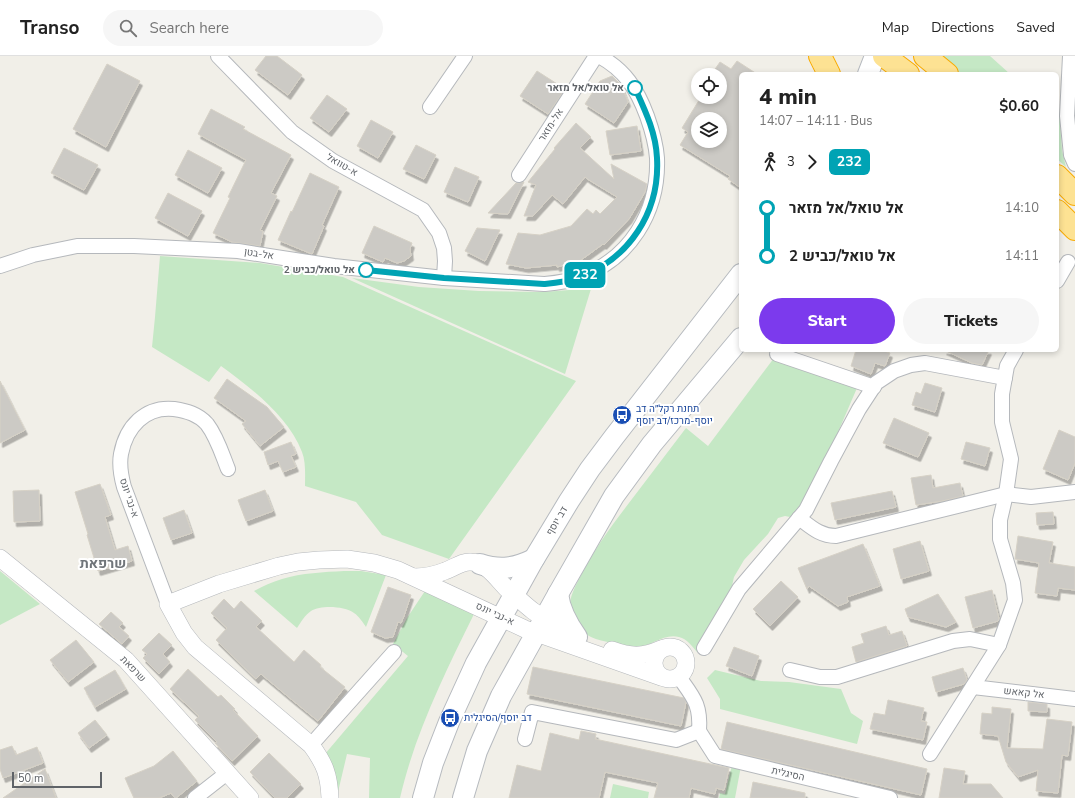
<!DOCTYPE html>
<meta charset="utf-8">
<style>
body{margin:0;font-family:"Nunito Sans",Heebo,sans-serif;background:#f6f6f6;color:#222;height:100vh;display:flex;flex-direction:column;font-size:15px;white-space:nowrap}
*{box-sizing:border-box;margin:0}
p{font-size:13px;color:#767676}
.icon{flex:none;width:22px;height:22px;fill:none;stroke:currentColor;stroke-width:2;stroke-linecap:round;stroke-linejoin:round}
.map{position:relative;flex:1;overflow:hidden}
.sheet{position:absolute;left:739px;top:16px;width:320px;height:280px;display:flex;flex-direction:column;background:#fff;border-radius:6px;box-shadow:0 2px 6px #0003}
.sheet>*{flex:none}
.badge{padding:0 8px;border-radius:6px;font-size:14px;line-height:26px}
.controls{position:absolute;left:691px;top:12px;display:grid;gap:8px}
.controls a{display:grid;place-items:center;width:36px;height:36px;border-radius:50%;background:#fff;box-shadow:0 2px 6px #0003;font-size:20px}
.scale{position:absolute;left:12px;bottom:10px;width:90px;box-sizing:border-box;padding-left:4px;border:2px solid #5f6368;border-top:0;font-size:11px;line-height:14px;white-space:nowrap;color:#5f6368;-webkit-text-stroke:3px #fff;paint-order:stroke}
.map>.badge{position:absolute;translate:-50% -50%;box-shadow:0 0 0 2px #fff}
.legs{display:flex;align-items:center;gap:6px;height:44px;padding:0 20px;font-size:13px}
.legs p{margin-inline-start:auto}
.summary{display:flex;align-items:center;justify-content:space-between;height:68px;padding:0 20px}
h1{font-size:22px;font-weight:800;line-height:30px}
.action{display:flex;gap:8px;margin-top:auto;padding:8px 20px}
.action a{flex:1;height:46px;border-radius:24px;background:#7c3aed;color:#fff;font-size:16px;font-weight:800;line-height:46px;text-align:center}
.action a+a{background:#f6f6f6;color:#222}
ul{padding:0 20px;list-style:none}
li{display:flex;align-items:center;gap:14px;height:48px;font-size:15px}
li i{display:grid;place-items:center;width:6px;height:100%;margin:0 5px;background:currentColor}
li i::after{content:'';width:10px;height:10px;margin:-5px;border:3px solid;border-radius:50%;background:#fff}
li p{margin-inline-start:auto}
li:first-child i{background:linear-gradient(#0000 50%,currentColor 0)}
li:last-child i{background:linear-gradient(currentColor 50%,#0000 0)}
header{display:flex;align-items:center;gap:24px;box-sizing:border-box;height:56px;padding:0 20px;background:#fff;border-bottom:1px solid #e0e0e0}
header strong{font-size:19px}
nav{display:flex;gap:22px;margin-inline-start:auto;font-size:14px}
.search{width:280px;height:36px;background:#f6f6f6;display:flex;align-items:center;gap:10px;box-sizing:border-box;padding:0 14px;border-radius:22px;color:#767676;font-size:15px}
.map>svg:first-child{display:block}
.green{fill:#c5e8c5}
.building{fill:#cccac5;stroke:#d6d1c6;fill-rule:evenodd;filter:url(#shadow)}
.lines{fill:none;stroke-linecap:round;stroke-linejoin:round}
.minor-casing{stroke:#b5b8bc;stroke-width:16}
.tertiary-casing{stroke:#b5b8bc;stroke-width:18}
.secondary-casing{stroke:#b6babf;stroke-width:22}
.motorway-casing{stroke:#f9ab00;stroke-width:24}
.minor{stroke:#fff;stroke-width:14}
.tertiary{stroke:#fff;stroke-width:17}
.secondary{stroke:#fff;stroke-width:20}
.motorway{stroke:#fde293;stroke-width:22}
.line-1-casing{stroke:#fff;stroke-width:9}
.line-1{stroke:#00a3b4;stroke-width:6}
.stop-1-dot{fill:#fff;stroke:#00a3b4;stroke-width:2}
.labels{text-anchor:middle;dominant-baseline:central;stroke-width:4;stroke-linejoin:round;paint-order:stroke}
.stop-label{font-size:10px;font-weight:bold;fill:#5f6368;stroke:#fff;text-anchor:end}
.street-label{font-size:10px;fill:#5f6368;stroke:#fff}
.transit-label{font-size:10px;fill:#164399;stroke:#fff;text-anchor:start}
.district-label{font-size:14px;font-weight:bold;fill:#70757a;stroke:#fff}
</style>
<header>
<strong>Transo</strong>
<div class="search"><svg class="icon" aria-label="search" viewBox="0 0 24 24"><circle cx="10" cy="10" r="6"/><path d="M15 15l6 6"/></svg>Search here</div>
<nav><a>Map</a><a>Directions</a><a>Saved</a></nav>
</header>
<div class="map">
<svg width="1075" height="742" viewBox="0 0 1075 742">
<defs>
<filter id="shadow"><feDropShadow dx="2.5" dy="4.5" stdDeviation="0" flood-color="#0004"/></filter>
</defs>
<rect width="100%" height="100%" fill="#f1efe8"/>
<g class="green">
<path d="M940 0H990L1010 18H961Z"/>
<path d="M1057 38H1058L1062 94 1066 111 1057 103Z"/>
<path d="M160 200 260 207 343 221 576 325 449 503 382 479 356 446 305 430C305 420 306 406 302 396 288 360 251 332 221 310L209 326 152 291 155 261Z"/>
<path d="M352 222 419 231 479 235 541 236 557 235 569 234 583 230 594 223 565 318Z"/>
<path d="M774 302 836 320 834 325 857 332 823 411 795 462 785 460 778 462 768 478 744 504 734 521 729 543 697 596C692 590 687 583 679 581 664 577 652 590 638 591 629 593 620 590 612 587 605 585 597 584 591 581 579 575 570 560 570 547 571 538 576 529 580 521 594 493 613 468 632 443 650 419 668 396 686 372L708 390Z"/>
<path d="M0 515 40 548 0 569Z"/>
<path d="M344 515H361L386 519 366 571C363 567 359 560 354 557 344 550 321 549 311 555 305 559 301 566 297 572L254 535C263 530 272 526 282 523 302 517 324 516 344 515Z"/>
<path d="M425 535 474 558C445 617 415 677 400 742H369L370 702 347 698 338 736 325 698 408 600 393 588 407 562Z"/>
<path d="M715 614 761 625 789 626 841 633 851 657 863 665 857 688 720 653V643L707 622Z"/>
<path d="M732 709 741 710 735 742H719L720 737 725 738Z"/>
<path d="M613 728 649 736 648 742H610Z"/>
</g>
<g class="building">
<path d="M266 0H277L302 19 288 39 255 14Z"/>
<path d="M737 5 757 18H741V132L728 123 730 120 680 89 688 76 682 72 701 41H720V19H711L720 6 731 13ZM698 63H720V85H698Z"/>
<path d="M107 8 140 25 106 91 73 73Z"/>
<path d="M537 15 565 33 548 58 520 40Z"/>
<path d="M612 20 621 29 628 46 614 67 585 48 600 25Z"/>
<path d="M327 39 347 53 329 76 310 62Z"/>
<path d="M211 53 245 71 243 73 291 99 271 137 277 140 260 174 263 175 260 190 232 186 213 177 230 142 228 141 246 104 198 78Z"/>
<path d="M371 64 393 76 378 102 357 90Z"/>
<path d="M576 67 591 81 580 92 614 123 611 108 647 128 645 136 629 163 604 189 603 188 581 204 557 211V209L526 212 506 208 518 177 540 179 571 170 587 153 593 158 596 154 600 158 617 141 589 124 585 121 563 148 552 139 533 160H524L536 129 528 126 555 93 554 92Z"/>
<path d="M637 70 641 95 610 99 606 75Z"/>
<path d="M416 89 436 99 424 123 403 113Z"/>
<path d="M64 92 98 109 84 134 51 117Z"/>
<path d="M188 94 222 112 208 137 175 119Z"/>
<path d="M455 111 479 121 468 146 444 136Z"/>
<path d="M310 117 339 131 322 169 324 170 312 198 278 184 291 155 292 156Z"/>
<path d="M524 126 508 158 488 157 516 127H519Z"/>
<path d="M168 137 202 155 188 180 155 162Z"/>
<path d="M374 170 412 187 410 193 411 200 404 205 397 207 385 202 383 206 362 197Z"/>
<path d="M477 172 500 174 485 205 465 195Z"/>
<path d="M856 294H881L890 297 885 310 875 307 871 318 851 310Z"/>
<path d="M944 294H989L982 309 972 307Z"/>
<path d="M227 323 267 351 284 371 260 390 242 368 246 365 214 342Z"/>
<path d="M0 325 25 374 0 387Z"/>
<path d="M925 327 942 332 935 356 912 349 916 336 921 338Z"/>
<path d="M894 362 929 377 918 401 883 387Z"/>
<path d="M1059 374 1075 381V407L1068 424 1043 413Z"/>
<path d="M291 386 296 398 291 400 296 411 283 416 278 405 268 409 264 396Z"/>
<path d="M966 386 990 392 985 410 961 403Z"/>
<path d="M931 419 933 432 960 427 963 440 942 445 916 449 911 422Z"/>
<path d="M100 428 111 459 105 461 115 494 128 490 132 505 98 515 87 479 88 478 75 436Z"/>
<path d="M39 434 40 465 14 466 13 435Z"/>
<path d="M265 434 273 455 246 465 238 444Z"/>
<path d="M892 435 896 451 835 464 831 447Z"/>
<path d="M184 454 192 477 171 484 163 462Z"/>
<path d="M1053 456 1054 468 1037 469 1036 457Z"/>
<path d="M1018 480 1053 486 1049 507 1075 511V534L1058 532 1057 540 1035 537 1039 507 1015 503Z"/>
<path d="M920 485 929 515 901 523 893 493Z"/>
<path d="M863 488 880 530 847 541 848 546 838 550 809 530 807 533 798 512Z"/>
<path d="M781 525 798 541 770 570 753 553Z"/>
<path d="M388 531 411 539 404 560 401 567 398 566 393 581 385 582 371 576Z"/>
<path d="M992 534 999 563 998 565 973 572 965 541Z"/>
<path d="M938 538 956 566 946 571 908 561 905 553Z"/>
<path d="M224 543 234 553 241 545 262 565 256 571 294 606 304 594 321 609 320 611 345 631 318 665 291 643 261 618 256 623 216 584 227 572 211 557Z"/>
<path d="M111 556 123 567 119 571 129 580 122 588 99 568Z"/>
<path d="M886 570 889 579 902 575 907 590 856 606 852 591 864 587 861 578Z"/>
<path d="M159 577 172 589 163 598 170 606 159 618 143 602 147 598 142 594Z"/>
<path d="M76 584 94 606 68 626 50 604Z"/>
<path d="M734 591 759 600 752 620 726 610Z"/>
<path d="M533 611 684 642 686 646 681 670 527 638Z"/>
<path d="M963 612 967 624 964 628 936 636 932 621Z"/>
<path d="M188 613 218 641 221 639 235 653 233 654 258 680 232 705 215 687 217 686 195 664 199 660 170 633Z"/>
<path d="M115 614 126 633 95 651 84 632Z"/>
<path d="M888 644 924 652 921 665 927 666 923 684 870 673 874 657 885 659Z"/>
<path d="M1028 646 1047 648V656L1028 655Z"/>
<path d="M992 651 1011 653 1007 692 1043 693 1047 663 1072 666 1068 700 1062 699 1058 737 1036 735 1038 714 1018 721 1006 706 998 680 980 678 982 657 992 658Z"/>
<path d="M95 664 107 679 89 692 78 677Z"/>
<path d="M727 666 927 713 921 739 721 693Z"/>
<path d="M581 675 596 678 595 683 729 712 724 734 716 732 715 738 691 732 689 742H654L658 727 605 716 599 742H509L517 709 541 715 550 677 579 684Z"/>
<path d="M12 690 16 699 37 691 43 707 3 722 0 713V694Z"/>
<path d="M173 695 197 725 176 742H175L171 737 159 742H134L125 722 154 710Z"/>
<path d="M269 697 301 728 287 742H275L250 716Z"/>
<path d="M944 712 965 715 963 728H991L1003 742H939Z"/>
<path d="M45 713 56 742H3Z"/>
<path d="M753 726 805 737V742H750Z"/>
</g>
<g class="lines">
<defs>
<g id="minor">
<path d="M218 0 292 76 333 105 423 154 439 177 444 192 445 205 444 222"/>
<path d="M1070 0 1067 60 1071 99 1075 108"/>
<path d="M430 51 465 0"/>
<path d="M519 119 596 0"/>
<path d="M0 210 33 199 77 190H134L238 195 334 210 444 222 544 228C555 227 567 226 577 222 630 204 659 156 657 102 656 88 652 74 647 60 637 33 625 14 599 0"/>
<path d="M1057 225 1068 206"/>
<path d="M777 298 874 331"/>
<path d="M799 462C811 471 820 480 836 480L1006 438 1031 441 1075 436"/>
<path d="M168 548 124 431C121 420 119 409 121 398 126 371 145 350 174 353 187 355 198 358 207 368 217 381 222 398 228 413"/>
<path d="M704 592 739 533 806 454 831 405 859 353 876 327 894 315 911 309 925 307 1005 322"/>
<path d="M790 614 820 621H837L953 585 970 583 999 589"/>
<path d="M679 621C693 641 701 648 699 675"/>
<path d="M973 631 1075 643"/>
<path d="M525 683 532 656 676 684 699 675 715 700 890 742"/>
<path d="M311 689 394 596"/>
<path d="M930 698 999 589 1015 544 1013 527 1000 483V464L1006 438 1011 403 1002 366V338L1007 310 1016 294"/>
<path d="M195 742 227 717"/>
</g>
<g id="tertiary">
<path d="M0 502 126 604 250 742"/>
<path d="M415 521C426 521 435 519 445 515 454 512 462 505 471 506 486 506 497 523 507 533 516 540 524 548 533 555 547 565 563 574 578 581"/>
<circle cx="670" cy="607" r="16"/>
<path d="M612 594C631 601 643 601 661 593"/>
<path d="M330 742C329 719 325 708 311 689L195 591 184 577 168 548 219 528 279 510 298 506 319 504 347 503 374 507 398 514 525 573 661 621"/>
</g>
<g id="secondary">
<path d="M868 18 875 0"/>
<path d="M480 508C501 515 515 512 534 503"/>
<path d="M558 538C560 554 567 567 577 581"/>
<path d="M423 742 433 707 449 666 476 607 534 503 569 445 590 413 614 381 741 218"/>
<path d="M463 742 477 695 501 640 558 538 614 440 652 388 741 282"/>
</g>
<g id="motorway">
<path d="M820 0 829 18"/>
<path d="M884 0 908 18"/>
<path d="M925 0 947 18"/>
<path d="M1057 120 1075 138"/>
<path d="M1057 155 1075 173"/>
</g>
</defs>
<use href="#minor" class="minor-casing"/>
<use href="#tertiary" class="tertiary-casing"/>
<use href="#secondary" class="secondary-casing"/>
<use href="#motorway" class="motorway-casing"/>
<use href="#minor" class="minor"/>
<use href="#tertiary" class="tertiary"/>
<use href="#secondary" class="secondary"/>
<use href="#motorway" class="motorway"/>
</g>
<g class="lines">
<defs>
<path id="line-1" d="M366 214 444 222 544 228C555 227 567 226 577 222 629 204 660 156 657 102 656 77 645 54 635 32"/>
</defs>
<use href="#line-1" class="line-1-casing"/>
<use href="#line-1" class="line-1"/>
</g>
<defs>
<symbol id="bus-disc" viewBox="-11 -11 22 22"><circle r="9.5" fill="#1a4fb4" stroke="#fff"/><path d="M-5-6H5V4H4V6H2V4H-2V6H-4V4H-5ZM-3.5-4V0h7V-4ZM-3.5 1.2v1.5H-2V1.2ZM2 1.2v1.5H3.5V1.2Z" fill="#fff"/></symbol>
</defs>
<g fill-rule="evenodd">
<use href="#bus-disc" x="611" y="348" width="22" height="22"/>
<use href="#bus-disc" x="439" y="651" width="22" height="22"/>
</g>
<g class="stop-1-dot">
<circle cx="635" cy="32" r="7"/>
<circle cx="366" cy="214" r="7"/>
</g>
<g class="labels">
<g class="stop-label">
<text x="624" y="32">אל טואל/אל מזאר</text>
<text x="355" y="214">אל טואל/כביש 2</text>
</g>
<g class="street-label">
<text transform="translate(551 69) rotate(-57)">אל-מזאר</text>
<text transform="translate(342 109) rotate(30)">א-טוואל</text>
<text transform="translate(259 198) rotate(9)">אל-בטן</text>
<text transform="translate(129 442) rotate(72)">א-נבי יונס</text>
<text transform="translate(557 465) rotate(-59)">דב יוסף</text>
<text transform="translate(495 558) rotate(25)">א-נבי יונס</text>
<text transform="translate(133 613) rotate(46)">שרפאת</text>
<text transform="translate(1024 637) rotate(6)">אל קאאש</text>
<text transform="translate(788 718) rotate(13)">הסיגלית</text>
</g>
<g class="transit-label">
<text x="636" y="353">תחנת רקל״ה דב<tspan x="636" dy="12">יוסף-מרכז/דב יוסף</tspan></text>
<text x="464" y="662">דב יוסף/הסיגלית</text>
</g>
<g class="district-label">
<text x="103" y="507">שרפאת</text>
</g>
</g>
</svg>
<div class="controls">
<a><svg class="icon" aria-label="locate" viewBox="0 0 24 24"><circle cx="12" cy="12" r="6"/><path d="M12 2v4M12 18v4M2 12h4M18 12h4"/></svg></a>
<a><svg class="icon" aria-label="layers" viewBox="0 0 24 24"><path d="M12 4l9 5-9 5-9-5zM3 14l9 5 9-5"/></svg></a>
</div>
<div class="scale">50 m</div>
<b class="badge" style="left:585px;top:219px;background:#00a3b4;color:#fff">232</b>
<section class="sheet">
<div class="summary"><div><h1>4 min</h1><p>14:07 – 14:11 · Bus</p></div><b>$0.60</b></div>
<div class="legs"><svg class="icon" aria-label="walk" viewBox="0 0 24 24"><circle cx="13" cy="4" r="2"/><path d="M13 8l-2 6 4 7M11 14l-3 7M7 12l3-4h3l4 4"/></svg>3<svg class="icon" aria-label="forward" viewBox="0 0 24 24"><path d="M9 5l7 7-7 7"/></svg><b class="badge" style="background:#00a3b4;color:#fff">232</b></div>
<ul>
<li><i style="color:#00a3b4"></i><b>אל טואל/אל מזאר</b><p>14:10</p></li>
<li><i style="color:#00a3b4"></i><b>אל טואל/כביש 2</b><p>14:11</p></li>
</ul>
<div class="action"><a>Start</a><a>Tickets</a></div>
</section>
</div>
